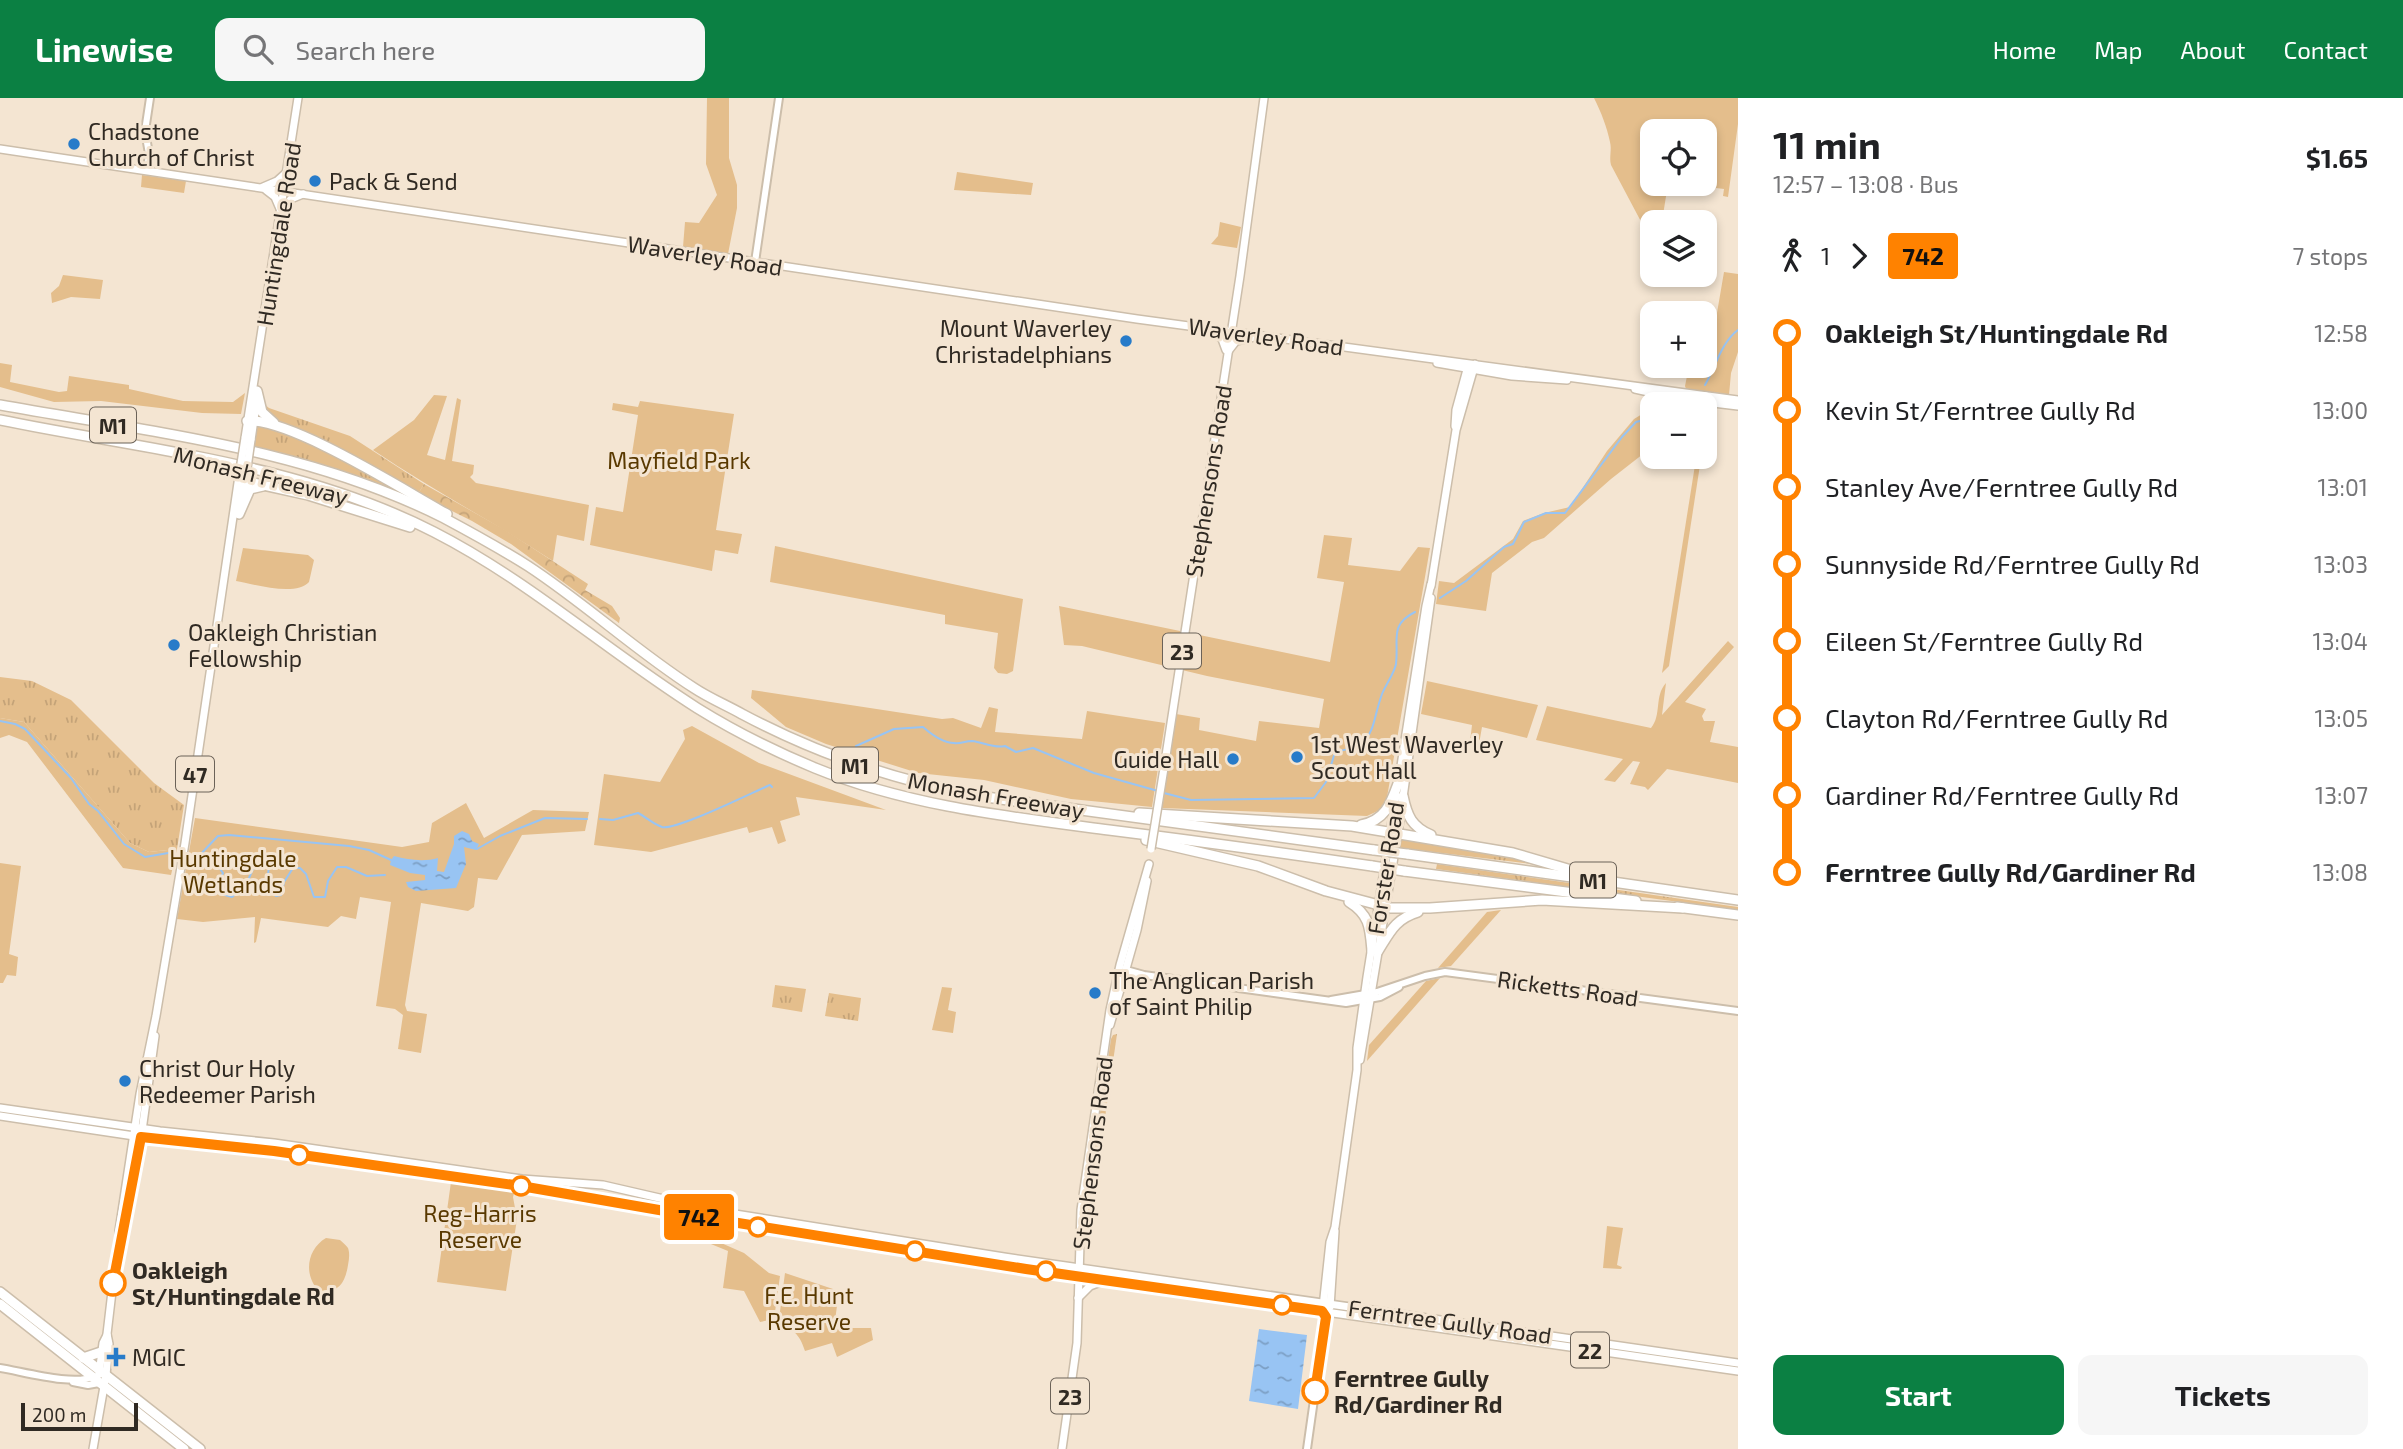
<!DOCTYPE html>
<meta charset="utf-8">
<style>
body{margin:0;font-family:"Exo 2",sans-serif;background:#f6f6f6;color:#202124;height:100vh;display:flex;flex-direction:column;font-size:26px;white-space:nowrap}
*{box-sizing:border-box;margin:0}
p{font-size:23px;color:#757577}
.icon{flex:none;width:38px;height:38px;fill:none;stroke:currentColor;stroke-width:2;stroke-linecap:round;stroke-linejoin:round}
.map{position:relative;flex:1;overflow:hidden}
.sheet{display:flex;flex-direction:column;background:#fff;width:665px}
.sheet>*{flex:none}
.badge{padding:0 14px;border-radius:5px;font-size:24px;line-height:46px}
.tools{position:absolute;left:1640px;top:21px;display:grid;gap:14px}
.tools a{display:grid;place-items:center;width:77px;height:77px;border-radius:14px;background:#fff;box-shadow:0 4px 10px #0003;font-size:35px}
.scale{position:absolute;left:21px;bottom:18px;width:117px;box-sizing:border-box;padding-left:7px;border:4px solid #302a23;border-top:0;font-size:19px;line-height:24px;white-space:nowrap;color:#302a23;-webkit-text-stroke:5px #f4e5d2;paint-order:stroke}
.map>.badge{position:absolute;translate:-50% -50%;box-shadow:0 0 0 4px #fff}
.legs{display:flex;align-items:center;gap:10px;height:77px;padding:0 35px;font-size:23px}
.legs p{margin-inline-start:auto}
.head{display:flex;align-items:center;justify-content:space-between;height:119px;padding:0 35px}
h1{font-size:38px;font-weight:700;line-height:52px}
.button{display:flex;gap:14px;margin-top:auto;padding:14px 35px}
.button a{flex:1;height:80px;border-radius:14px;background:#0b8043;color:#fff;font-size:28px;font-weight:700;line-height:80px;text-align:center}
.button a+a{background:#f6f6f6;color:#202124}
ul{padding:0 35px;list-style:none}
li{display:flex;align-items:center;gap:24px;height:77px;font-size:26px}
li i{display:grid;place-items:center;width:10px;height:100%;margin:0 9px;background:currentColor}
li i::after{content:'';width:18px;height:18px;margin:-9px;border:5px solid;border-radius:50%;background:#fff}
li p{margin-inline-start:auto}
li:first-child i{background:linear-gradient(#0000 50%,currentColor 0)}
li:last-child i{background:linear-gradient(currentColor 50%,#0000 0)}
header{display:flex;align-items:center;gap:42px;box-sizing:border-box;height:98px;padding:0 35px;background:#0b8043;color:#fff}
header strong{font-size:33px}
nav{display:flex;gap:38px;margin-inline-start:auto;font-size:24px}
.search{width:490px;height:63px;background:#f6f6f6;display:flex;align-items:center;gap:18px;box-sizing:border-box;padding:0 24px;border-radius:14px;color:#757577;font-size:26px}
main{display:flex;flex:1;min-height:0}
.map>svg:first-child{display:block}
.grass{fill:url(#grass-tufts)}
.forest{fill:url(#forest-crowns)}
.green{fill:#e4be8c}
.water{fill:url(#water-ripples)}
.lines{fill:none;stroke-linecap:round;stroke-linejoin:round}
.stream{stroke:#98c4f3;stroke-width:2}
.minor-casing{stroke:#ccbeab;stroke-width:10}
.major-casing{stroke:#ccbeab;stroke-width:10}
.highway-casing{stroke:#ccbeab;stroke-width:12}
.minor{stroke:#fff;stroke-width:6}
.major{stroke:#fff;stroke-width:7}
.highway{stroke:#fff;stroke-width:9}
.major-bridge-casing{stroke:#ccbeab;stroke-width:10;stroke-linecap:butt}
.highway-bridge-casing{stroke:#ccbeab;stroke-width:12;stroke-linecap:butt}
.major-bridge{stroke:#fff;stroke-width:7}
.highway-bridge{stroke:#fff;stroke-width:9}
.line-1-casing{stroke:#fff;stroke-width:16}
.line-1{stroke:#ff8200;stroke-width:10}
.poi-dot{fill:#277bc9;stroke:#f4e5d2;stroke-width:2.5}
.stop-1-dot{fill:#fff;stroke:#ff8200;stroke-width:3.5}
.labels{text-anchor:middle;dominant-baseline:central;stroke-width:6;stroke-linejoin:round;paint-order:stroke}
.shield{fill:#f4e5d2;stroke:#6b6258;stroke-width:2}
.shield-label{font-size:21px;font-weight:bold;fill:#302a23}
.poi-label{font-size:23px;fill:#302a23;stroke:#f4e5d2;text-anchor:start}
.street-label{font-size:23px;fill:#302a23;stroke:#f4e5d2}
.park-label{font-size:23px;fill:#593900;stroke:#f4e5d2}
.stop-label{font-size:23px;font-weight:bold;fill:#302a23;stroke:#f4e5d2;text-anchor:start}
</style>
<header>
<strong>Linewise</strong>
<div class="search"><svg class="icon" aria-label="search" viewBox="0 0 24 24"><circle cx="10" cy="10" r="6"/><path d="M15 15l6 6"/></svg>Search here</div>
<nav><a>Home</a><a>Map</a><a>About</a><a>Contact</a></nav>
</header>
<main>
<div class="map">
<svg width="1738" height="1351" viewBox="0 0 1738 1351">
<defs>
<pattern id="grass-tufts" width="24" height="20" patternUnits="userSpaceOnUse" patternTransform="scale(1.75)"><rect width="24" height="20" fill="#e4be8c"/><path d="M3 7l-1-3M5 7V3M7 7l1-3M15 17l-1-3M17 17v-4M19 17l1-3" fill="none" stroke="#c4a378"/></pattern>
<pattern id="forest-crowns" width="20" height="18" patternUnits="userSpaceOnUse" patternTransform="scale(1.75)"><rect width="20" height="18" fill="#e4be8c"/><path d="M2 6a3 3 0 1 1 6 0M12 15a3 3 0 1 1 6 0" fill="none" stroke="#c4a378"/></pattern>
<pattern id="water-ripples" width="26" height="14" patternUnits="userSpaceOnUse" patternTransform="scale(1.75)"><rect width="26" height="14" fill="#98c4f3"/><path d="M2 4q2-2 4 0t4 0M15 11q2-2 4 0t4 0" fill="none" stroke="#7c9fc4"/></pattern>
</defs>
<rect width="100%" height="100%" fill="#f4e5d2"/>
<g class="grass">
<path d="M263 305 269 310 350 338 424 386 418 396 301 334 271 321Z"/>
<path d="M257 325 311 345 404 394 403 396 334 370 254 348Z"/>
<path d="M0 579 32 583 71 602 154 685 184 707 177 751 149 754 130 745 24 624 0 620Z"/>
<path d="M1402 739 1523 760 1548 768 1400 750Z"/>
<path d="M1437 766 1738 809V812L1436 771Z"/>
<path d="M775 887 806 891 802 914 772 909Z"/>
<path d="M829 895 861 900 858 923 825 918Z"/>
<path d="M1117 936 1088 1138H1086L1092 1068 1111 941 1113 937Z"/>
</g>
<path class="forest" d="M424 386 505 432 588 486 585 492 612 508 620 520 619 525 511 446 472 423 418 396Z"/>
<g class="green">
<path d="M707 0H729V60L737 87V110L728 156 683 149 685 124 699 125 717 97 706 66Z"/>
<path d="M1594 0H1738V26L1728 99 1723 98 1724 91 1716 90 1717 82 1705 77 1704 33H1652V86H1668L1663 117 1668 124H1652V139L1646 133 1611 67C1609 59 1612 52 1610 44 1607 29 1601 14 1594 0Z"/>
<path d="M957 74 1033 85 1031 97 954 92Z"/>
<path d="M142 77 186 83 184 95 141 89Z"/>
<path d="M1220 124 1241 129 1237 150 1211 146 1218 138Z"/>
<path d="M1724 174 1738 176V254L1731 275 1729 297 1686 291 1685 288 1687 278 1695 268H1704L1705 255 1712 244Z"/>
<path d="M63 177 103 182 100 201 71 199 52 205 51 195 59 188Z"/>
<path d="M0 265 12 267 10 284 59 294 67 293 69 278 129 287V291L183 303 233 304 245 295 241 316 202 315 101 303 54 304 0 289Z"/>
<path d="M434 297 447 298 427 357 445 362 457 300 461 302 452 363 474 367 473 376 470 379 476 385 589 407 584 443 557 437 553 463C494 424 432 392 373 352L414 322Z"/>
<path d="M640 303 734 316 716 432 742 436 738 456 715 452 712 473 590 447 596 409 623 414 638 317 612 312 613 305 638 309Z"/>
<path d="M1652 310V349L1611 381 1544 440 1532 444 1492 475 1486 513 1436 506 1439 483 1454 485 1513 441 1523 423 1544 415 1570 409 1607 353 1634 321Z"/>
<path d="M1695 367H1700L1669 568 1662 575Z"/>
<path d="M1324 437 1352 440 1348 467 1400 473 1418 449 1430 450 1386 705 1382 711 1367 718 1162 710 1176 616 1200 620 1199 632 1256 643 1259 623 1319 630 1324 601 1207 578 1082 548 1064 547 1059 508 1330 564 1344 484 1317 480Z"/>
<path d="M775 448 1023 501 1013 573 1007 576 998 575 994 570 998 535 945 526V517L770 484Z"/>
<path d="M243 450 308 457 314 462 309 484C296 499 253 486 236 483Z"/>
<path d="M1728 543 1734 549 1685 604 1706 611 1702 618 1704 623H1715L1710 644 1738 649V685L1667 671 1648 692 1645 689 1630 686 1640 664 1633 663 1615 684 1604 682 1623 661 1536 642 1547 608 1651 630C1662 617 1654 598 1666 585L1662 617Z"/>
<path d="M1427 583 1538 607 1527 640 1482 629 1479 646 1470 644 1472 627 1421 616Z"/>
<path d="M752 592 942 621 953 620 981 630 989 609 998 611 995 634 1082 641 1087 613 1165 625 1152 709 1071 701 984 682 918 675 826 646 786 629 751 600Z"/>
<path d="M0 620 24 624 130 745 149 754 177 751 171 777 123 770 27 644 9 637 0 640Z"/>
<path d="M692 628 759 665 886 712 796 699 800 717 780 723 786 743 778 746 772 729 749 735 747 729 651 754 594 747 604 676 660 684 685 641 683 632Z"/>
<path d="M466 705 484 740 533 712 589 714 585 733 522 737 497 782 478 780 474 809 468 813 421 805 405 907 407 913 427 916 421 955 398 951 403 917 395 911 376 908 391 804 360 799 356 821 341 818 328 829 261 820 256 844 254 845 255 819 203 824 177 821 195 720 402 749 429 744 432 725Z"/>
<path d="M0 765 21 768 9 856 18 859 16 878 7 877 3 885H0Z"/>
<path d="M1501 812 1451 868 1438 870 1487 814Z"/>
<path d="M1440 880 1367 963 1369 947 1426 883Z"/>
<path d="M942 889 952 890 948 912 956 914 953 935 932 932Z"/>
<path d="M451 1084 515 1092 513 1099 517 1121 506 1193 437 1184Z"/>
<path d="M681 1121 697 1123 696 1134 744 1155 769 1175 780 1178 774 1221 760 1224 744 1193 723 1190 728 1153 679 1133Z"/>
<path d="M1607 1128 1623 1130 1617 1167 1622 1169 1621 1171 1603 1170Z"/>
<path d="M326 1140 340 1142C343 1145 346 1147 348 1150 350 1155 349 1162 348 1167 345 1186 338 1195 319 1193 303 1177 307 1151 326 1140Z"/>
<path d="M785 1175 839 1193 834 1230H871L873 1242 837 1259 832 1245 805 1253C799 1234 793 1234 779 1221Z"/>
</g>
<g class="water">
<path d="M462 733 469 736 472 743 479 746 476 752 464 749 466 766 456 790 416 793 408 789 406 784 425 782V777L410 775 390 767 391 762 394 758C409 762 424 764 438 760L437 773 444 774 454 746V738Z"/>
<path d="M1259 1231 1307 1237 1298 1311 1249 1303Z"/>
</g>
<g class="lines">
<g class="stream">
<path d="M1705 287C1715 270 1722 243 1738 232"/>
<path d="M1440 500 1466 483 1504 449 1513 446 1524 424 1546 415H1565L1622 339 1636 324 1652 320"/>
<path d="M0 623 15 626 25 631 71 680 89 706 98 713 124 746 145 759 174 754"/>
<path d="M856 648 894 631 923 629C931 636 942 645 954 645 960 646 965 643 972 643 983 644 994 651 1005 648L1016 654 1033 650 1094 675 1158 693"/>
<path d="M1164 695 1191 702 1314 700 1326 684 1335 654C1378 646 1370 629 1382 596 1386 586 1394 576 1396 566 1399 541 1389 527 1415 514"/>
<path d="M600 721 613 722 638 715C646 719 653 726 662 729 675 733 751 695 770 687L772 689"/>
<path d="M477 751 500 738 545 720 587 721"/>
<path d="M196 761 218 738 229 737 349 748 369 752 391 762"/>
<path d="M218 768 223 775 214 794 232 799 245 789 253 771 261 765 269 766 267 789 276 798 281 797 284 784 293 770H300L306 776 314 799H325L328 783 337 769H346L367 778 385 777"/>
</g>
<defs>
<g id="minor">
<path d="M147 72 149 56 145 33 150 0"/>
<path d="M755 164 779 0"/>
<path d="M1126 872 1144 877 1346 905 1380 899 1399 889"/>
<path d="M1123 885 1129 879 1142 877"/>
<path d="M1331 902 1377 894 1425 878 1445 874 1738 913"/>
<path d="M0 1270C21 1273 76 1289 94 1278"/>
<path d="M73 1284 88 1287 99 1285"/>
<path d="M1307 1351 1326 1217 1329 1214"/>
</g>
<g id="major">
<path d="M0 51 1137 221 1738 302"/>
<path d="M263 89 277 83 287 74"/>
<path d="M266 92 275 99 281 113"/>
<path d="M283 111 291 101 303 96"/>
<path d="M1211 231 1222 241 1226 252"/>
<path d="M1229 252 1236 243 1254 239"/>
<path d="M1437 265 1512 278 1567 282"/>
<path d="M1635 291 1680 301 1738 308"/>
<path d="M1455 328 1456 312 1468 268"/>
<path d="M245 340 298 0"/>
<path d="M251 342 257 301"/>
<path d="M241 406 245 380"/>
<path d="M1431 488 1456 332 1475 266"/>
<path d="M1165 664 1240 178 1264 0"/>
<path d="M1398 687 1426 508 1431 486"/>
<path d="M1110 927 1137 832 1147 783"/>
<path d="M1360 962 1398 735 1431 500"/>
<path d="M0 1010 160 1033 274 1045 522 1081 603 1087 716 1113 1004 1159 1738 1265"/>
<path d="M0 1018 141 1039 274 1053 521 1088 682 1116 1026 1171 1738 1273"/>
<path d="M120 1142 119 1133 140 996 156 918 185 745 239 378"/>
<path d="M1078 1200 1090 1188 1103 1183"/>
<path d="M1323 1209 1330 1144 1335 1129 1357 972V950L1367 879 1396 698"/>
<path d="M1330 1209 1335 1133"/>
<path d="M99 1276 103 1245 107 1237"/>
<path d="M93 1351 106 1277 109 1246 107 1236 113 1185 137 1069 155 938"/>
<path d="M1062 1351 1077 1245 1081 1112 1110 912 1120 867 1149 766"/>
</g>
<g id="highway">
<path d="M257 293 262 314 274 325"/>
<path d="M0 307C150 334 306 350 444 420 472 435 501 451 528 468 586 506 636 553 694 590 709 600 726 607 742 616 819 657 899 684 986 699L1374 752"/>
<path d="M0 322C146 352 299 365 434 434 528 482 607 553 697 610 734 633 774 653 815 670 908 708 1010 719 1109 732 1197 743 1284 755 1372 768"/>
<path d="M247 323C291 320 405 393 447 416"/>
<path d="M239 378 245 383 308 397 410 429"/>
<path d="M239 416 250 391 263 388"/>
<path d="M1403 698C1407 718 1412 729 1431 737"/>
<path d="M1139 715 1352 728 1513 755 1612 784"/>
<path d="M1361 727C1386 722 1391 705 1399 683"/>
<path d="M1146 742 1258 768 1326 793 1390 810H1430L1542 802 1683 810"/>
<path d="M1407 756 1586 781"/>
<path d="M1404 773 1636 803"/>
<path d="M1606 783 1738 802"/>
<path d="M1349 804C1370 817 1370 830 1372 853"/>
<path d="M1677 809 1738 817"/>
<path d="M1378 853C1390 834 1395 821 1418 814"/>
<path d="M0 1194 200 1351"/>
<path d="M0 1206 184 1351"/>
<path d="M83 1260 101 1254"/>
</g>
</defs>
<use href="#minor" class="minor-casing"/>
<use href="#major" class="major-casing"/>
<use href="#highway" class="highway-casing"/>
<use href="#minor" class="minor"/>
<use href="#major" class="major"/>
<use href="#highway" class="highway"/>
<defs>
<g id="major-bridge">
<path d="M246 377 251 342"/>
<path d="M239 378 245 340"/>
<path d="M1151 751 1165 664"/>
</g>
<g id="highway-bridge">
<path d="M1374 752 1407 756"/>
<path d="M1372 768 1404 773"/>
</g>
</defs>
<use href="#major-bridge" class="major-bridge-casing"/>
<use href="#highway-bridge" class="highway-bridge-casing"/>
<use href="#major-bridge" class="major-bridge"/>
<use href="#highway-bridge" class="highway-bridge"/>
</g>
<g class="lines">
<defs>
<path id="line-1" d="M113 1185 141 1039 274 1053 521 1088 682 1116 1026 1171 1322 1213 1326 1219 1315 1293"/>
</defs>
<use href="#line-1" class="line-1-casing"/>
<use href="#line-1" class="line-1"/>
</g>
<g class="poi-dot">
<circle cx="74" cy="46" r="7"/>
<circle cx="315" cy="83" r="7"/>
<circle cx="1126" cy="243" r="7"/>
<circle cx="174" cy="547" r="7"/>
<circle cx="1297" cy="659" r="7"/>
<circle cx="1233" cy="661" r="7"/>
<circle cx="1095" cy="895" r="7"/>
<circle cx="125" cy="983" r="7"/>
<path d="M112.5 1248.5h7v7h7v7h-7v7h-7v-7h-7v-7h7z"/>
</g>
<g class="stop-1-dot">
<circle cx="299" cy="1057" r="9"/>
<circle cx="521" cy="1088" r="9"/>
<circle cx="758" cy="1129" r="9"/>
<circle cx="915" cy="1153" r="9"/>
<circle cx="1046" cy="1173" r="9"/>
<circle cx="113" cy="1185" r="12"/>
<circle cx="1282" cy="1207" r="9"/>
<circle cx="1315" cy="1293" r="12"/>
</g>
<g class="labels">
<g class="shield">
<rect x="90" y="309.5" width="46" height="35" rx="5"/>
<rect x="1163" y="535.5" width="38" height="35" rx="5"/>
<rect x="832" y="649.5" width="46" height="35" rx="5"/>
<rect x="176" y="658.5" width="38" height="35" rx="5"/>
<rect x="1570" y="764.5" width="46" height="35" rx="5"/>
<rect x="1571" y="1234.5" width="38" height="35" rx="5"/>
<rect x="1051" y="1280.5" width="38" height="35" rx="5"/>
</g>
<g class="shield-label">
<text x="113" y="327">M1</text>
<text x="1182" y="553">23</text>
<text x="855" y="667">M1</text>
<text x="195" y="676">47</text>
<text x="1593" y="782">M1</text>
<text x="1590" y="1252">22</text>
<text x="1070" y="1298">23</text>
</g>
<g class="poi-label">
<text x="88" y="33">Chadstone<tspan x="88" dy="26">Church of Christ</tspan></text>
<text x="329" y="83">Pack &amp; Send</text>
<text x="1112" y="230" text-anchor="end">Mount Waverley<tspan x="1112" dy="26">Christadelphians</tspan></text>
<text x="188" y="534">Oakleigh Christian<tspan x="188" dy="26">Fellowship</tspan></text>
<text x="1311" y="646">1st West Waverley<tspan x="1311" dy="26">Scout Hall</tspan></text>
<text x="1219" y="661" text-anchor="end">Guide Hall</text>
<text x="1109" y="882">The Anglican Parish<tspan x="1109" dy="26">of Saint Philip</tspan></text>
<text x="139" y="970">Christ Our Holy<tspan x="139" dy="26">Redeemer Parish</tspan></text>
<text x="132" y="1259">MGIC</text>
</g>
<g class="street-label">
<text transform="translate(278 136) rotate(-81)">Huntingdale Road</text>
<text transform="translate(705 157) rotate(9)">Waverley Road</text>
<text transform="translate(1266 238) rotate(8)">Waverley Road</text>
<text transform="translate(261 377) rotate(14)">Monash Freeway</text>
<text transform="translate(1208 383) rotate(-81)">Stephensons Road</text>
<text transform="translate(996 697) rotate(10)">Monash Freeway</text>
<text transform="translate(1385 770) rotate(-81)">Forster Road</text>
<text transform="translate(1568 890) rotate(8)">Ricketts Road</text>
<text transform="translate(1092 1055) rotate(-83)">Stephensons Road</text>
<text transform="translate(1450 1223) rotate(8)">Ferntree Gully Road</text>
</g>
<g class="park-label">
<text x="679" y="362">Mayfield Park</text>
<text x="233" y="760">Huntingdale<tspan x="233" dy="26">Wetlands</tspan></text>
<text x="480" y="1115">Reg-Harris<tspan x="480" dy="26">Reserve</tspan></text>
<text x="809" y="1197">F.E. Hunt<tspan x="809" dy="26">Reserve</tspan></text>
</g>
<g class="stop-label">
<text x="132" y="1172">Oakleigh<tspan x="132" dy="26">St/Huntingdale Rd</tspan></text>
<text x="1334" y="1280">Ferntree Gully<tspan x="1334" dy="26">Rd/Gardiner Rd</tspan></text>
</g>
</g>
</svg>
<div class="tools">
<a><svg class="icon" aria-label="locate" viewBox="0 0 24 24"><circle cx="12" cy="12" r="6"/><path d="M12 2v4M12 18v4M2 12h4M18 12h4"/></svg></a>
<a><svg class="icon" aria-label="layers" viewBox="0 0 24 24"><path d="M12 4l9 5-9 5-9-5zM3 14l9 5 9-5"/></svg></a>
<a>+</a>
<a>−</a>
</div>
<div class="scale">200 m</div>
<b class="badge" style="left:699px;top:1119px;background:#ff8200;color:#111">742</b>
</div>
<section class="sheet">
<div class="head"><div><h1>11 min</h1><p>12:57 – 13:08 · Bus</p></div><b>$1.65</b></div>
<div class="legs"><svg class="icon" aria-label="walk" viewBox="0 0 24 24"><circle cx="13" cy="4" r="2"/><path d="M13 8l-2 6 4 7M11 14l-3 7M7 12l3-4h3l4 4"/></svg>1<svg class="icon" aria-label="forward" viewBox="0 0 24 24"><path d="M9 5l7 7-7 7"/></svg><b class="badge" style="background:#ff8200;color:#111">742</b><p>7 stops</p></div>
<ul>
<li><i style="color:#ff8200"></i><b>Oakleigh St/Huntingdale Rd</b><p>12:58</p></li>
<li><i style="color:#ff8200"></i><span>Kevin St/Ferntree Gully Rd</span><p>13:00</p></li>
<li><i style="color:#ff8200"></i><span>Stanley Ave/Ferntree Gully Rd</span><p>13:01</p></li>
<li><i style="color:#ff8200"></i><span>Sunnyside Rd/Ferntree Gully Rd</span><p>13:03</p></li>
<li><i style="color:#ff8200"></i><span>Eileen St/Ferntree Gully Rd</span><p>13:04</p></li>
<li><i style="color:#ff8200"></i><span>Clayton Rd/Ferntree Gully Rd</span><p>13:05</p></li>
<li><i style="color:#ff8200"></i><span>Gardiner Rd/Ferntree Gully Rd</span><p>13:07</p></li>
<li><i style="color:#ff8200"></i><b>Ferntree Gully Rd/Gardiner Rd</b><p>13:08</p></li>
</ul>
<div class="button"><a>Start</a><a>Tickets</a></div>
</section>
</main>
